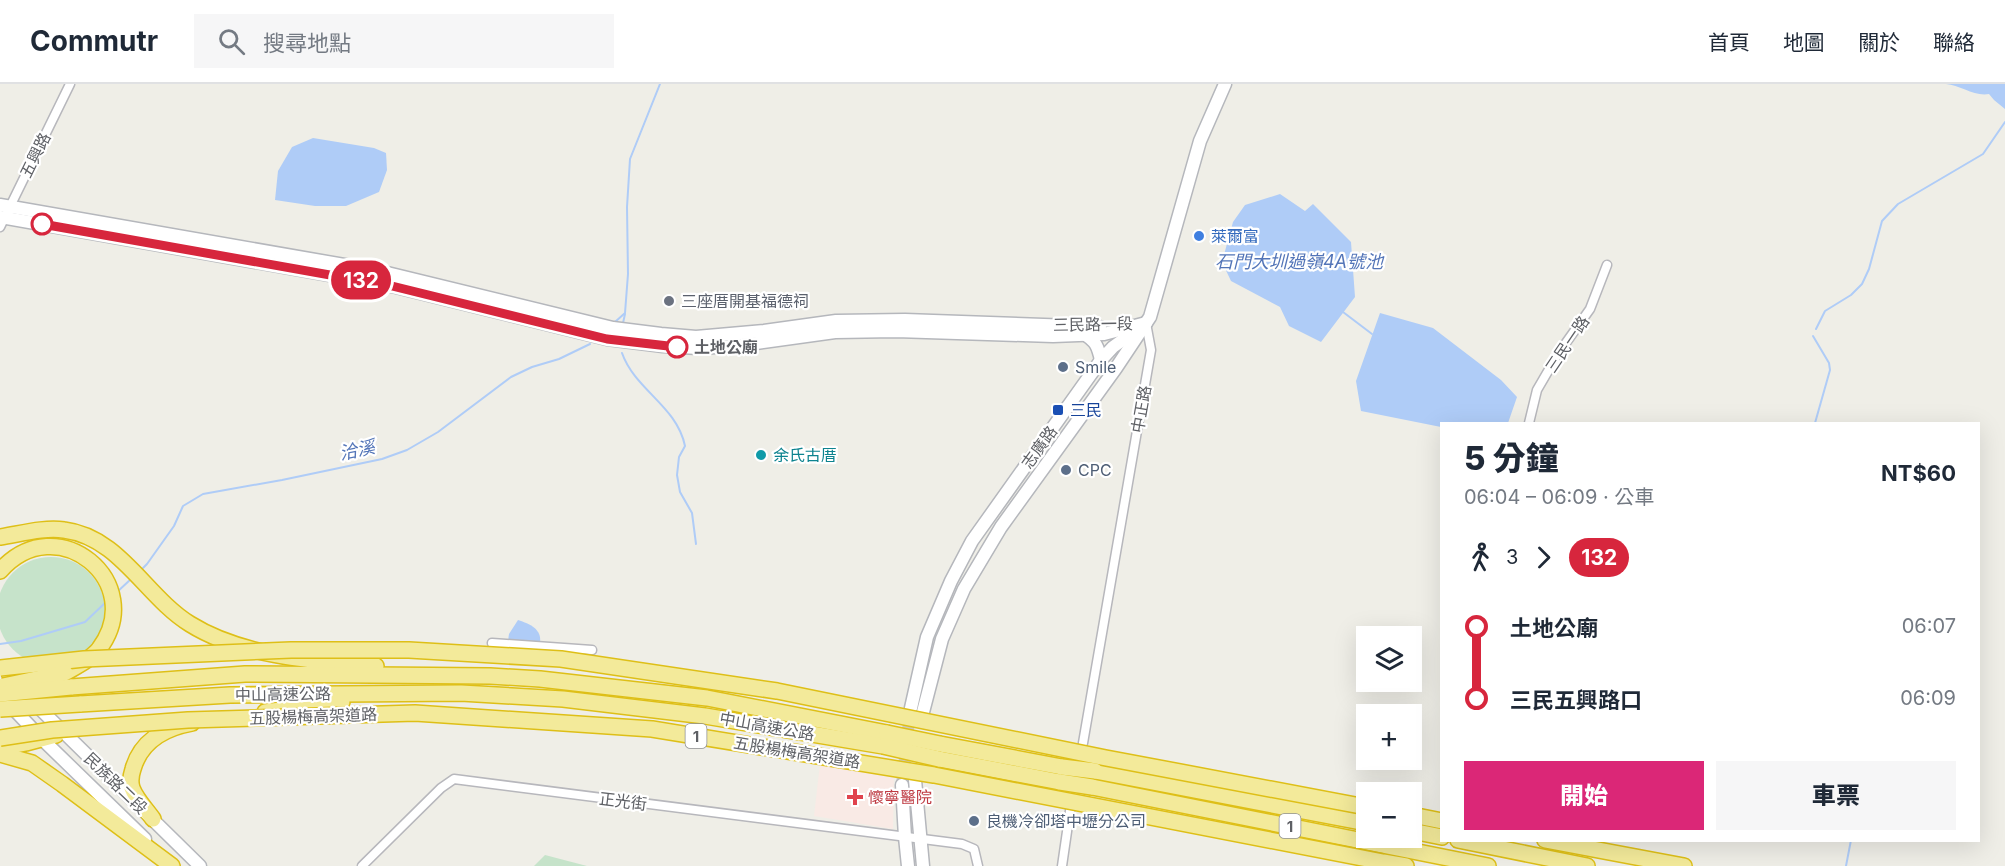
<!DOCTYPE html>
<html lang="zh-TW">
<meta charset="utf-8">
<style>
body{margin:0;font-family:Inter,"Noto Sans TC",sans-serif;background:#f6f6f7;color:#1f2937;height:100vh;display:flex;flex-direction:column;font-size:22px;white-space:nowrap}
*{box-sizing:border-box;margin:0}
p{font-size:20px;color:#747a83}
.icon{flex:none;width:33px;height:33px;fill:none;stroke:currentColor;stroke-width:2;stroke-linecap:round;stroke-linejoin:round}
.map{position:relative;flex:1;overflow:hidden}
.details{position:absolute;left:1440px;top:338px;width:540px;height:420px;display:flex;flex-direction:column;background:#fff;border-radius:0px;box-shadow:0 6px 24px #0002}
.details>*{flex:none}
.badge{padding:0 12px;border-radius:20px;font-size:21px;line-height:39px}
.controls{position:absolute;left:1356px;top:542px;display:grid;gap:12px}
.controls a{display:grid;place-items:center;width:66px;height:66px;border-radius:0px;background:#fff;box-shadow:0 6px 24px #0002;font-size:30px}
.map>.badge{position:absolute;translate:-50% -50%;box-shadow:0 0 0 3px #fff}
.legs{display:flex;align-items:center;gap:9px;height:66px;padding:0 24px;font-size:20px}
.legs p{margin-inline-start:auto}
.headline{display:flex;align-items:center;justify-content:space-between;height:102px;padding:0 24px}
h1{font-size:33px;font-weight:800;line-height:45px}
.button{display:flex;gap:12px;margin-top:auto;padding:12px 24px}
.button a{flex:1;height:69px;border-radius:0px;background:#db2777;color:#fff;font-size:24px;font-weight:800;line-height:69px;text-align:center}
.button a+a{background:#f6f6f7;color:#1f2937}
ul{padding:0 24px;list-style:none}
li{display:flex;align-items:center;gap:21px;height:72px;font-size:22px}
li i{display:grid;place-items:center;width:9px;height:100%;margin:0 8px;background:currentColor}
li i::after{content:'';width:15px;height:15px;margin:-8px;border:4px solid;border-radius:50%;background:#fff}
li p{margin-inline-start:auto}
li:first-child i{background:linear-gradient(#0000 50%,currentColor 0)}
li:last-child i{background:linear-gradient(currentColor 50%,#0000 0)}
header{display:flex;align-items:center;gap:36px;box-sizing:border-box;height:84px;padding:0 30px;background:#fff;border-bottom:2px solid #e0e1e3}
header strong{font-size:28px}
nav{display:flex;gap:33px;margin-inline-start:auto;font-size:21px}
.search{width:420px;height:54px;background:#f6f6f7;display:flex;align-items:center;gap:15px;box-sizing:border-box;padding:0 21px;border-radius:0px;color:#747a83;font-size:22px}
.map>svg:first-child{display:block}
.medical{fill:#f9eae5}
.green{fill:#c6e3ca}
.water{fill:#afccf7}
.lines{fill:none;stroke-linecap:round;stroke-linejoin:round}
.stream{stroke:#afccf7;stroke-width:2}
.secondary-tunnel{stroke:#cbcac6;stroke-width:12;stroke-dasharray:12 6;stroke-linecap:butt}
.street-casing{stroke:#b7b7bc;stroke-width:11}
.secondary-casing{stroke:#b5b7bc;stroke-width:15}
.highway-casing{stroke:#debf17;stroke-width:18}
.street{stroke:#fff;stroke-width:8}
.secondary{stroke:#fff;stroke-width:12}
.highway{stroke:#f3ea9a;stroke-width:15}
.highway-bridge-casing{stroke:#debf17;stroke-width:18;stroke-linecap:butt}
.highway-bridge{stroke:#f3ea9a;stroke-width:15}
.line-1-casing{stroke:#fff;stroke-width:14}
.line-1{stroke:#d7263d;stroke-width:9}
.stop-1-dot{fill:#fff;stroke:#d7263d;stroke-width:3}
.shop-dot{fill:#3f7fe0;stroke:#fff;stroke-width:2}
.worship-dot{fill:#6b7280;stroke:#fff;stroke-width:2}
.service-dot{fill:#5c6f8a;stroke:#fff;stroke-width:2}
.transit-dot{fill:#1a4fb4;stroke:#fff;stroke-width:2}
.culture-dot{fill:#0f9aa8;stroke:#fff;stroke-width:2}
.health-dot{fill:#e0444e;stroke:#fff;stroke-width:2}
.labels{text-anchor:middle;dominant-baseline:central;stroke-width:4.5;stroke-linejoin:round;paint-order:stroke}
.shield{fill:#fff;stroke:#8e9093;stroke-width:1.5}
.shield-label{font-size:15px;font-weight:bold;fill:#5e6065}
.street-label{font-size:16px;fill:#5e6065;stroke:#fff}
.shop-label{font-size:16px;fill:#366cbe;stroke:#fff;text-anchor:start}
.worship-label{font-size:16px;fill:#5b616d;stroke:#fff;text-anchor:start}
.stop-label{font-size:16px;font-weight:bold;fill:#5e6065;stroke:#fff;text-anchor:start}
.service-label{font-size:16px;fill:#4e5e75;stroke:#fff;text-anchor:start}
.transit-label{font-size:16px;fill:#164399;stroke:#fff;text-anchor:start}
.culture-label{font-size:16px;fill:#0d838f;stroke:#fff;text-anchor:start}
.health-label{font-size:16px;fill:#be3a42;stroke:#fff;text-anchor:start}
.water-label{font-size:18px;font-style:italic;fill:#5375b8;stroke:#fff}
</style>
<header>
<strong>Commutr</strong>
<div class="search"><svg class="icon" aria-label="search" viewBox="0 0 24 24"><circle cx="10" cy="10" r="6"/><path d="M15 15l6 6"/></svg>搜尋地點</div>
<nav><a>首頁</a><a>地圖</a><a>關於</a><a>聯絡</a></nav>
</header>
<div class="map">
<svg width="2005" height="782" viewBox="0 0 2005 782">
<rect width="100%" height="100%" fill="#efeee7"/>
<path class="medical" d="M820 680 894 694 893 745 814 732Z"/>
<g class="green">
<circle cx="51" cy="527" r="54"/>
<path d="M545 771 587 782H534Z"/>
</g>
<g class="water">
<path d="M1946 0H2005V25L1994 16 1989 10C1975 13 1960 1 1946 0Z"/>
<path d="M313 54 374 64 386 69 387 86 379 108 346 122H315L275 116 278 87 292 63Z"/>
<path d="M1280 110 1305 127 1313 120 1351 158 1355 213 1321 258 1289 242 1280 223 1231 197 1222 178 1233 138 1245 121Z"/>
<path d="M1380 229 1433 244 1501 296 1517 313 1508 339H1442L1441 343 1361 327 1356 297Z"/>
<path d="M518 536C530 540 542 545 540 559L508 557 509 550Z"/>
</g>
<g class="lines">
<g class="stream">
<path d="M1343 228 1372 250"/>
<path d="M615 238 625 229 628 190 627 123 630 75 660 0"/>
<path d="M623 239 625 230"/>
<path d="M1816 245 1825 227 1851 211 1862 200 1869 185 1882 137 1898 120 1983 70 2005 38"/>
<path d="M1813 252 1829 279 1830 286 1815 339"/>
<path d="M622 269C635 306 677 322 685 362L679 373 677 391 680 408 692 429 696 460"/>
<path d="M140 487 147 480 174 442 183 422 203 410 282 396 382 375 407 366 438 348 511 293 532 283 559 275 590 260"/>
<path d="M116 509 131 495"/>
<path d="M0 560 21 557 85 538 106 518"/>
<path d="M1846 782 1851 756"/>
</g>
<path class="secondary-tunnel" d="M902 701 910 628"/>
<defs>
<g id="street">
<path d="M0 143 70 0"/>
<path d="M1529 339 1537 306 1558 270 1590 225 1607 181"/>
<path d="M492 559 592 566"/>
<path d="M1083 659 1151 266 1146 239"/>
<path d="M362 782 441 704 454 695 962 760 974 765 978 782"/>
<path d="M1062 782 1071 720"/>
</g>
<g id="secondary">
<path d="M0 121 379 187 613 244 661 250 696 253 764 247 836 237 905 236 1100 243"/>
<path d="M0 133 392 202 607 255 663 262 698 264 735 262 835 248 896 247 1053 252 1104 250 1146 239"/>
<path d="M1084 250C1096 257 1098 263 1101 276"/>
<path d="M8 619 41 654 145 755"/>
<path d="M34 619 200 782"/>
<path d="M911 624 927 553 951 497 972 457 1101 276 1113 263 1138 245"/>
<path d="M923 628 942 555 964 505 1001 443 1116 284 1150 233 1200 57 1225 0"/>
<path d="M915 696 923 782"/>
<path d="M902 701 905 753 908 782"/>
</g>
<g id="highway">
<path d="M0 453C20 450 44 443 64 446 120 453 145 512 190 540 243 573 315 577 376 582"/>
<path d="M0 487C57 422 149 499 99 565 91 575 77 582 65 589"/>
<path d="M71 603 245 590 490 592 540 595 707 614 887 649"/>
<path d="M80 620 230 611 461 609 563 615 705 632 883 662"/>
<path d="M265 628 342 618"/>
<path d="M940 660 1062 683"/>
<path d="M0 664 26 659 56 651"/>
<path d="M0 670 32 679 62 700 172 782"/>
<path d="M939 675 1060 698"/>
<path d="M1095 687 1366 739"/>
<path d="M1092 703 1488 782"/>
<path d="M1412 731 1442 737"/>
<path d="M153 735C146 725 136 715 132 704 130 698 131 691 133 685 141 657 164 644 192 639"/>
<path d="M1412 747 1442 753"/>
<path d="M1458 756 1587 782"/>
<path d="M1545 756 1684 782"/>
<path d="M1383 778 1406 782"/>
</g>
</defs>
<use href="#street" class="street-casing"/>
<use href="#secondary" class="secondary-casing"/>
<use href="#highway" class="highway-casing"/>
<use href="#street" class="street"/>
<use href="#secondary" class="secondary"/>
<use href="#highway" class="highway"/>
<defs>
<g id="highway-bridge">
<path d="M0 584 84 575 291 566H409L561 575 777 607 1106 674 1366 723"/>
<path d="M3 602 65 589"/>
<path d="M0 610 71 603"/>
<path d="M0 625 80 620"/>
<path d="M887 649 940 660"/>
<path d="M0 654 52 646 188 636 415 629 652 645 934 691 1383 778"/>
<path d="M883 662 939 675"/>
<path d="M1062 683 1095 687"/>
<path d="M1060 698 1092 703"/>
</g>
</defs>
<use href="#highway-bridge" class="highway-bridge-casing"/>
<use href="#highway-bridge" class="highway-bridge"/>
</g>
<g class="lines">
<defs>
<path id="line-1" d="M42 140 392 202 607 255 677 263"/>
</defs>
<use href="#line-1" class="line-1-casing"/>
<use href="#line-1" class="line-1"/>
</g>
<g class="stop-1-dot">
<circle cx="42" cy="140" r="10"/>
<circle cx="677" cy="263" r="10"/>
</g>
<circle class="shop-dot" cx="1199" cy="152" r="6"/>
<circle class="worship-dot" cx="669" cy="217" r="6"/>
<g class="service-dot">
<circle cx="1063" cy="283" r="6"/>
<circle cx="1066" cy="386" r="6"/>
<circle cx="974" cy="737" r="6"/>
</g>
<rect class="transit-dot" x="1052" y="320" width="12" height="12" rx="3"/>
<circle class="culture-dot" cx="761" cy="371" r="6"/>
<path class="health-dot" d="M852 704h6v6h6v6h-6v6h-6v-6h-6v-6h6z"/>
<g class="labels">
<g class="shield">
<rect x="685.5" y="640" width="21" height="24" rx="4.5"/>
<rect x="1279.5" y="730" width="21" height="24" rx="4.5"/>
</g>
<g class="shield-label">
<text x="696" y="652">1</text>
<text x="1290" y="742">1</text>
</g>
<g class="street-label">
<text transform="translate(35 71) rotate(-64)">五興路</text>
<text transform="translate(1093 240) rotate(-1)">三民路一段</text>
<text transform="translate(1567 260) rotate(-56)">三民一路</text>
<text transform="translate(1141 325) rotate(-80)">中正路</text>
<text transform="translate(1039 363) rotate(-54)">志廣路</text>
<text transform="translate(283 610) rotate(-1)">中山高速公路</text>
<text transform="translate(313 632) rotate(-2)">五股楊梅高架道路</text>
<text transform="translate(767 642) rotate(10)">中山高速公路</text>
<text transform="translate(797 668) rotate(9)">五股楊梅高架道路</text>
<text transform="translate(116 699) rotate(44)">民族路二段</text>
<text transform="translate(623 717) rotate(7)">正光街</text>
</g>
<g class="shop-label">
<text x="1211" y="152">萊爾富</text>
</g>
<g class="worship-label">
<text x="681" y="217">三座厝開基福德祠</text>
</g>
<g class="stop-label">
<text x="694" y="263">土地公廟</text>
</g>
<g class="service-label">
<text x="1075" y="283">Smile</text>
<text x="1078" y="386">CPC</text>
<text x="986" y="737">良機冷卻塔中壢分公司</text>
</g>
<g class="transit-label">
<text x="1070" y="326">三民</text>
</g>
<g class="culture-label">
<text x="773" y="371">余氏古厝</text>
</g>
<g class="health-label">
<text x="868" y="713">懷寧醫院</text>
</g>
<g class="water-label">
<text x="1299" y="177">石門大圳過嶺4A號池</text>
<text transform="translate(357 366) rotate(-12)">洽溪</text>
</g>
</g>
</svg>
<div class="controls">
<a><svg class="icon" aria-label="layers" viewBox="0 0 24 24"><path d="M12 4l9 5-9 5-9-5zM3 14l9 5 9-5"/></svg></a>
<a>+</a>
<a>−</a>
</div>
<b class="badge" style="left:361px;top:196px;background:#d7263d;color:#fff">132</b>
<section class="details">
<div class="headline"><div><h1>5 分鐘</h1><p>06:04 – 06:09 · 公車</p></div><b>NT$60</b></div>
<div class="legs"><svg class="icon" aria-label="walk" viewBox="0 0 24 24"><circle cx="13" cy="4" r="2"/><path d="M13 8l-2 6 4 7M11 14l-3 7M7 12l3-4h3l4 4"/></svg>3<svg class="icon" aria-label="forward" viewBox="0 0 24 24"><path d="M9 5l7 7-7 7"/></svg><b class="badge" style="background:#d7263d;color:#fff">132</b></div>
<ul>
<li><i style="color:#d7263d"></i><b>土地公廟</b><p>06:07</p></li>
<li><i style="color:#d7263d"></i><b>三民五興路口</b><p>06:09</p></li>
</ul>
<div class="button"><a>開始</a><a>車票</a></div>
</section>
</div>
